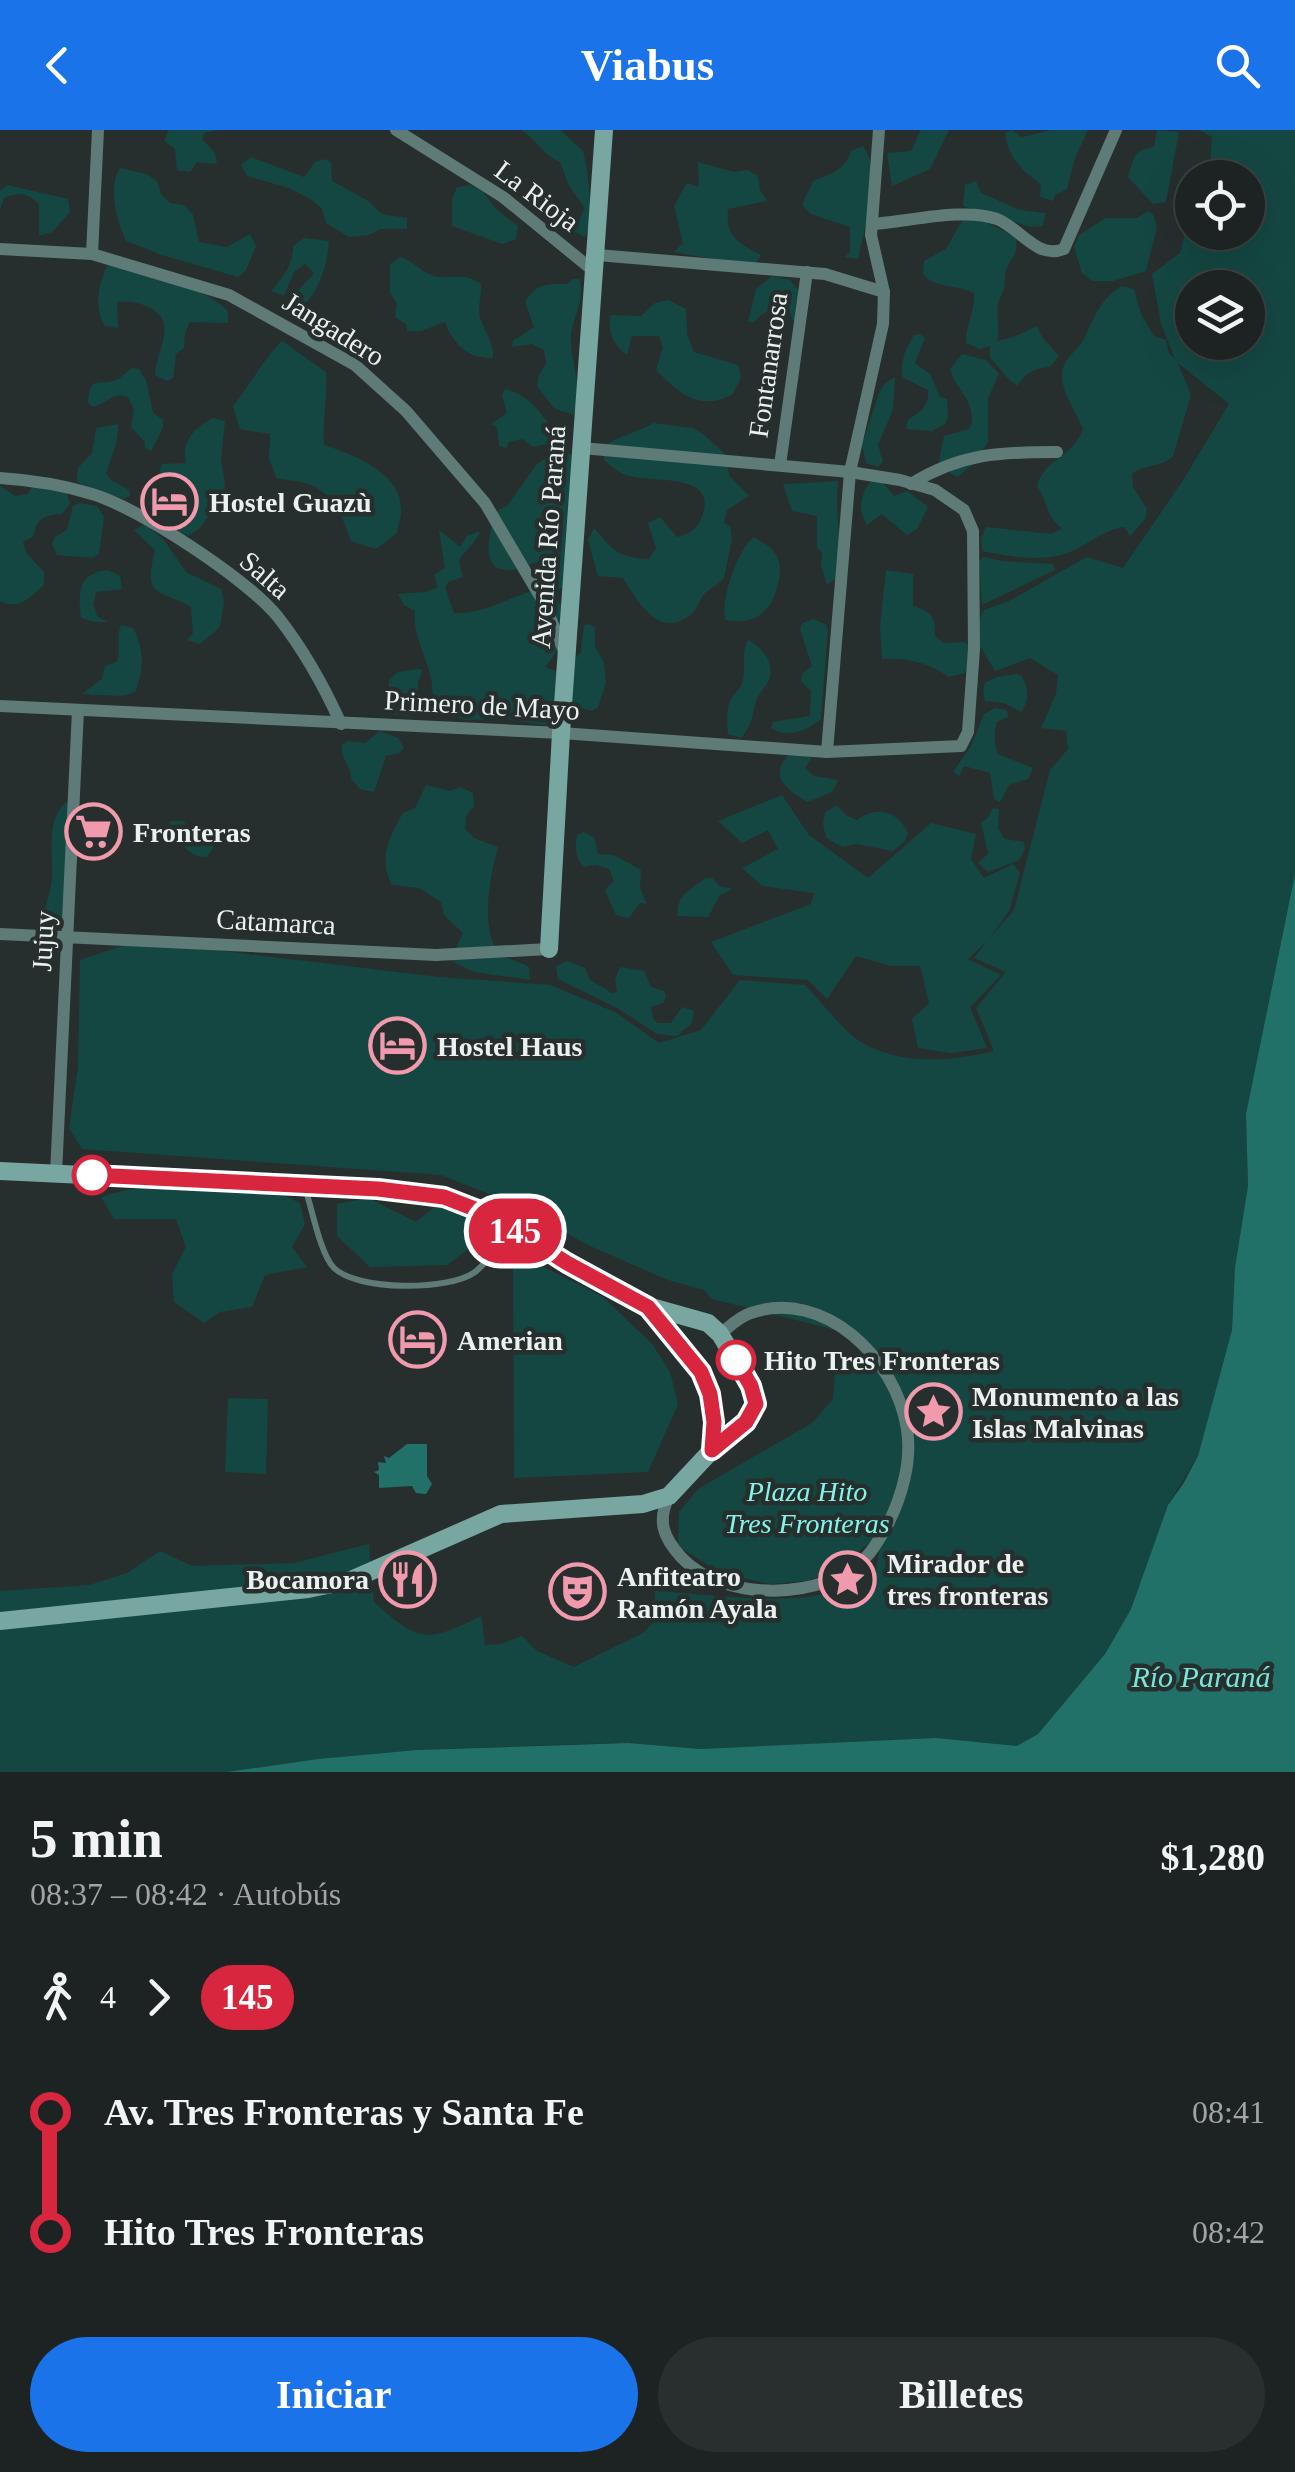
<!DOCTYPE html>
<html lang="es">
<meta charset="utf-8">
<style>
body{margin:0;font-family:"Times New Roman",serif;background:#292f2f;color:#f1f3f6;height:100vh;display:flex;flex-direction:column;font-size:38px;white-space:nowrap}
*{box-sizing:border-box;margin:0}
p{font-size:32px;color:#a0a4a5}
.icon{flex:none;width:55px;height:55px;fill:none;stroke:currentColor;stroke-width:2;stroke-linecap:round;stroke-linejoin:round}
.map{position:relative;height:1642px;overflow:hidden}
.sheet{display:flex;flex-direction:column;background:#1c2322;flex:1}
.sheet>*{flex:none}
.badge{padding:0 20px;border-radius:32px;font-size:35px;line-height:65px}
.buttons{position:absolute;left:1175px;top:30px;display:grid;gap:20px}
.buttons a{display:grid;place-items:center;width:90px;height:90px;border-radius:50%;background:#1c2322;box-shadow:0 10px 40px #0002,0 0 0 2px #3a4040;font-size:50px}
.map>.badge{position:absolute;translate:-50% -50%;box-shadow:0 0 0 5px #fff}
.legs{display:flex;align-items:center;gap:15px;height:110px;padding:0 30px;font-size:32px}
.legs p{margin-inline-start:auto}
.headline{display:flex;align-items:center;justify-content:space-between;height:170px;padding:0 30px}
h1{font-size:55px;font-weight:600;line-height:75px}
.cta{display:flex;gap:20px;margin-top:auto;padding:20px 30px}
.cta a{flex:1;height:115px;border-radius:60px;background:#1a73e8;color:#fff;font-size:40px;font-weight:600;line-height:115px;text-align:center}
.cta a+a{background:#292f2f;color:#f1f3f6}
ul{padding:0 30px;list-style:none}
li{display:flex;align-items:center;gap:35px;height:120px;font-size:38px}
li i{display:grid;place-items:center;width:15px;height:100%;margin:0 12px;background:currentColor}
li i::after{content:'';width:25px;height:25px;margin:-12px;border:8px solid;border-radius:50%;background:#1c2322}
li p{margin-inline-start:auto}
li:first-child i{background:linear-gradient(#0000 50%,currentColor 0)}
li:last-child i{background:linear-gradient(currentColor 50%,#0000 0)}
header{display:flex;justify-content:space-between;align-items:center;height:130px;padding:0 30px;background:#1a73e8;color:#fff;font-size:45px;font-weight:600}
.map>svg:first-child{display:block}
.green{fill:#154742;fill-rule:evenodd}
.water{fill:#227169}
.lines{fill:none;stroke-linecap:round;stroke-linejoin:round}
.service{stroke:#5e7b77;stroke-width:6}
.minor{stroke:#5e7b77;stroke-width:12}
.secondary{stroke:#78a7a1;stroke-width:18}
.line-1-casing{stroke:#fff;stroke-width:22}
.line-1{stroke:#d7263d;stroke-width:15}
.stop-1-dot{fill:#fff;stroke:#d7263d;stroke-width:5}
.labels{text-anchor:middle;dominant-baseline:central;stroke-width:9;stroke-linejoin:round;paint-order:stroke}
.street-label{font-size:28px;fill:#ebf1f0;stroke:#262f2e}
.poi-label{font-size:28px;font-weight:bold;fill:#ebf1f0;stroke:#262f2e;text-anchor:start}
.stop-label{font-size:28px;font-weight:bold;fill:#ebf1f0;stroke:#262f2e;text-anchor:start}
.park-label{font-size:28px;font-style:italic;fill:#83f4e7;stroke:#262f2e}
.water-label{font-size:30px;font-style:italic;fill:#76e6da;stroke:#262f2e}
</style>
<header><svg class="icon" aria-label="back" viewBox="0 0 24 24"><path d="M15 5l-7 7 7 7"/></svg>Viabus<svg class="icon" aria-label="search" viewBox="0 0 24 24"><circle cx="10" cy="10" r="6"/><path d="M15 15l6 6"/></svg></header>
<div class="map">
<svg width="1295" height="1642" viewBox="0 0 1295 1642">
<rect width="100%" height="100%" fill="#262f2e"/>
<g class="green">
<path d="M169 0H218L204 3 202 9 215 23 217 34 197 32 190 42 177 40 175 19 164 11Z"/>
<path d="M521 0H560L583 21C588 42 595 89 585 107L573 101 585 78 569 56 560 32C543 25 537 10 521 0Z"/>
<path d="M921 0H949L930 39 892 56 887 23 911 21Z"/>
<path d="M1012 0 1022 7 1051 0H1088L1075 28 1067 59 1055 65 1053 71 1040 67 1041 54C1020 39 1009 28 1005 3Z"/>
<path d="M1157 0 1179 2 1166 72 1153 74 1128 47C1134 29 1132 20 1154 17Z"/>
<path d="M1199 0H1295V744L1246 984 1248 1056 1235 1137 1232 1200 1198 1326 1168 1375 1131 1479 1105 1524 1038 1604 1017 1616 936 1608 700 1619 628 1613 581 1614 417 1620 318 1629 227 1642H0V1461L89 1455 127 1443 160 1421 192 1436 294 1433 369 1414 374 1472C420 1513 426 1513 481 1486L485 1515 501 1514 522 1506 537 1521 574 1537 643 1503 655 1490V1461C710 1464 780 1476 834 1462 848 1458 863 1448 876 1441L881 1409 862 1418 843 1439 806 1451 771 1454 722 1444 678 1416 679 1382 698 1359 812 1293 833 1269 835 1243 851 1235 871 1242 878 1221 852 1204 712 1169 704 1160 668 1150 590 1116 507 1071 441 1045 82 1019 69 998 78 937 80 830 125 815 214 820 439 847 550 855 615 882 659 913 701 900 740 850 805 855C821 871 843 901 861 912 901 936 952 931 994 921L976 878 1006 842 974 828 987 811 968 829 1001 845 970 877 987 918 951 923 918 918 912 889 929 873 920 836H891L856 826 827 869 808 850 733 845 711 812 811 774 814 763 762 756 742 738 778 719 768 700 742 713 718 691 782 665 809 705 868 748 931 693 976 704 971 729 984 748 1013 734 1020 743 1009 781 989 809 1014 780 1050 640 1068 619 1066 601 1041 598 1056 564 1058 545 1030 528 995 541 972 503 984 480 1009 471 1087 427 1123 438 1182 352 1229 274 1178 233 1191 265 1173 326C1163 337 1144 334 1132 344L1133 357 1147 379 1145 389 1130 406 1124 397C1101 400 1085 418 1064 424 1039 432 1007 426 982 421L981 408 986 397 1051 404 1062 399C1046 386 1048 372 1037 356 1047 325 1071 330 1083 299 1077 284 1062 262 1062 247 1061 228 1078 222 1085 207 1095 186 1101 168 1122 156L1134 159 1141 184 1154 206 1166 210 1169 223 1175 229 1161 194 1152 144 1180 123 1192 78V102H1248V48L1209 47 1212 7ZM1192 158H1248V212H1192Z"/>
<path d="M863 16C885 48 864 94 858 129L845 127 850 122V97L811 84 802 75 813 51C831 44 845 40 851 21Z"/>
<path d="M251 27 304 47 315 32 326 29 331 33 332 51 367 70 382 84 407 88V99H380L369 105 349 107 326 93 322 79 312 70 289 58 247 46 241 35Z"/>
<path d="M698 32 734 42 747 40 758 46 760 60 767 71 728 79C725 106 739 114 761 125L754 136 674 122 683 113 674 76 687 53 699 57Z"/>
<path d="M120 38 146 44 157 51 161 64 170 73 184 75 193 85 199 112 227 117 250 104 256 116 246 140 238 147 162 125 126 111C117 90 107 58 120 38Z"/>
<path d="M976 51 981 63 1020 80 1045 83 1043 96 1030 97 963 76 965 55Z"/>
<path d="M7 55 68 69 70 82 52 102 39 106V74C27 63 19 62 4 68L0 79V61Z"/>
<path d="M470 55 482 61 497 80 518 96 516 109 502 114 452 96V69L457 57Z"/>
<path d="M1148 81 1153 84 1157 97 1146 141 1113 151H1092L1082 143 1074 117 1079 105 1106 88H1137Z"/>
<path d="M981 90 1015 106C1021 125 1007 130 1005 145 1004 160 1006 155 1000 168 994 180 1001 198 997 211L1014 207 1037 196 1042 207 1059 226 1050 237C1034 238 1026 243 1017 256 1005 248 1000 237 990 228V216L980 219 966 213C965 196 976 180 974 163 957 154 935 159 923 144L924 131 946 119 962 91Z"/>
<path d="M304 108 329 111C327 136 319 164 298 180L291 169 314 143 305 134 294 142 284 166 271 161C284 146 293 135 293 116Z"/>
<path d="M401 127C413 131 420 141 431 145 449 152 461 140 481 154 482 165 477 177 480 188 485 203 494 211 493 228 468 229 453 214 445 192L421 201H407L406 194 395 187 397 174 390 163V134Z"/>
<path d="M112 135C151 146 198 152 228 181V193L190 192 185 203 184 218 176 224 173 248 167 251 155 245C157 220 178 191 150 178 139 172 129 171 117 172L118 198 105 196C94 177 98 156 107 136Z"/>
<path d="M772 146 790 150 798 160 799 192 793 191 789 179C773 178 764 180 754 192H748L756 159Z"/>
<path d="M572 149H579C586 166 573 187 571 205 569 230 586 263 573 285L554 278 537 256 539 245 546 233 544 220 532 214 512 217 513 211 534 197 525 172C536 153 548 154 568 154Z"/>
<path d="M668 170 686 179 687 204 694 222 738 235 741 248 732 265C698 281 680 264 656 240L663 217 659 206H632L627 225C613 215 607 200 611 185L641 186 655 173Z"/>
<path d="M920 204 925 208 915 233 930 244 940 267 947 269 948 286 945 294 932 301 906 299 908 290C921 281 929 277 928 260L903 248C899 232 906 219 914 205Z"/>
<path d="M282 211 326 242C328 267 322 290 324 315 352 324 400 342 401 378 402 386 398 395 397 403L376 419 351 411C336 368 324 351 277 349L269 329 270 304 240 299 233 276C251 254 262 231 282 211Z"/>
<path d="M962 224 986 230 999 244 988 268V312L973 334 957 347 938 336 944 306 969 299 972 293C973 266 956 261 950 239Z"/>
<path d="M132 238 139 239 146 250 153 283 163 290V297L151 321 145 318V312L131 297 134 279 128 267C112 261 106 275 92 277L88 272C90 242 101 258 118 249 123 246 127 241 132 238Z"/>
<path d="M895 247 893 279 878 315 883 332 878 337 866 333 862 315 878 266 884 254Z"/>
<path d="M505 259C526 263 542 283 553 300L552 313 533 317 522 309 509 312 506 318 499 316 497 297 491 294 507 283 502 265Z"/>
<path d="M213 288 225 291 221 329 225 355 222 367 200 398 188 406 176 399 179 387 187 377 181 364 157 352 162 334 186 333C181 312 194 298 213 288Z"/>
<path d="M653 293 693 298 704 305 724 323 730 347 749 366 727 380 724 393 730 396 732 409 724 448C718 454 711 458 705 463 699 469 698 479 691 484 660 512 636 469 623 448L598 446 588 410 594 398C613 420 618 428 649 429L656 418 648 393 660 387 677 407C689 404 696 400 701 389 722 342 654 353 630 346 620 344 612 337 604 330V316C620 305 637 303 653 293Z"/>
<path d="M118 294C119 310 111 328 106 343L111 350 129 360 130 366 124 369 81 355 77 351 78 338 92 323 96 298Z"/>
<path d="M558 321 570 324 577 336 570 451 554 464 547 462 563 476C561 497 561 522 545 537L556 541 562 553 555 590 544 595 505 589 466 590 439 582C430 568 434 558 430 544 425 524 412 502 415 481L404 475 398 464 426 462 438 457 434 445 445 438 439 400 460 417 467 406 480 401C475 415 465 419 459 431L463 447 448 452 445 458 454 483C484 485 513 465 542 458L544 445 540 432C528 433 520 440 510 440 477 442 491 401 495 382L507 376 537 334Z"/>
<path d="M874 348 885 355 894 366 907 361 928 377 917 399 907 405 882 384 867 395C857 378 860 362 874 348Z"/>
<path d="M838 351C834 384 843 416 839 448L827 454 821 436 822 423 817 418V386L792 381 783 354Z"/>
<path d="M34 353 66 361 70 373 62 384C45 385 36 388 34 406L23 412 27 424 44 442V455C29 468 20 480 0 471V356L15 366 28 364Z"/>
<path d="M79 373 97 376 104 387 99 424 93 428 57 425 52 414 55 407 67 400 73 376Z"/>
<path d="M145 394 164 410 186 442 221 459 224 472 220 497 200 514 187 510 193 503 191 477C158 458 143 469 155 420L134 400Z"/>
<path d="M754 407C760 411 770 416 774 422 781 431 781 444 778 454 772 482 754 496 725 490 721 468 737 420 754 407Z"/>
<path d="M984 427 1003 431 1053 434 1055 440 982 475 979 431Z"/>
<path d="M108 440 120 446 122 459 96 462 93 475 98 487 108 492H94L81 488C78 462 78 443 108 440Z"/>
<path d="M886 440 913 444V476C932 482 935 486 935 506L943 513 964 512 974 519 965 543 949 547C930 533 906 527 882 529L880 496Z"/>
<path d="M813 489 825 494 828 499 821 589C807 601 788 609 771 598L773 592 810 586 811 561 801 551 802 544 812 536 800 499 802 493Z"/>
<path d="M590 494 595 498V516L604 533 606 553 598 577 592 581 572 575 568 570 573 531 581 522 584 495Z"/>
<path d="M121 495 133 498C144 520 145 538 135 562L122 566 82 564 102 549 105 536 117 532C121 518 116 508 121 495Z"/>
<path d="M748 510C761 516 776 534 769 550 765 558 759 562 756 571 752 586 752 596 741 608L728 604C727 594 726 581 730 571 734 563 741 560 743 550 746 535 741 524 748 510Z"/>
<path d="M417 539 423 540 418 552 419 578 408 586 392 584 394 569 389 562V550L398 542Z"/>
<path d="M1016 544 1022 546C1028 558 1030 571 1021 582L1004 573 985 571 983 559 985 553 997 547Z"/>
<path d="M995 578 1007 580 1008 587 997 592C993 604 994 613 998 624L1033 638 1028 649 1009 655 1000 672 994 669 990 643 964 636 959 646 953 642 971 616 984 584Z"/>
<path d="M380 601 398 608 404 618 399 623 386 626 374 662 360 659 351 648C351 635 340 628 342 615L347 611 365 613Z"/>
<path d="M789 624 812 627 805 638 814 646 838 650 832 662 808 672C787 660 768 647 789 624Z"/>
<path d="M426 655 450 661 461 657 473 663 474 676 466 686 465 699 474 708 498 717C491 742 478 804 501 824 508 830 520 831 529 837L530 850 474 842 450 830 463 803 444 785 441 772 419 758 392 755C378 729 389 707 403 683L415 678Z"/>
<path d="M69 670 68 785 56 791 45 783C46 771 51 761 52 749 54 722 44 688 69 670Z"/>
<path d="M837 675 846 685 857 690C877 675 898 681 908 703L904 712 893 721 856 714 842 717 826 708 823 694 825 682Z"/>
<path d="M993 678 999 679 998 698 1004 709 1024 712 1025 719 1019 730 988 742 978 733 988 724 981 692 987 689Z"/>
<path d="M171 691H183L196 705 233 703V710L214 716 207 727C184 727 182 708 168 696Z"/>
<path d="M583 702 594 707 598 724 614 725 641 740 640 758 647 774 640 773 629 788 616 785 605 760 614 751 609 739 597 735 584 737C575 728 575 717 577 705Z"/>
<path d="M706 748H712L720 756 732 759 720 765 708 787 678 786C675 766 692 758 706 748Z"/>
<path d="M567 831 585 838 590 850 612 863 617 862 615 849 620 837 644 841 651 857 664 861 666 867 663 873 651 877 653 889 658 893H671L682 877 694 881 692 893 677 906 657 904 619 879 558 849 556 836Z"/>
<path d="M219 1056 265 1057 300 1073 305 1094 292 1117 307 1137 265 1145 252 1177 220 1182 204 1193 174 1172 172 1144 186 1117 176 1089H114L101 1067C121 1061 143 1055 164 1057 190 1059 191 1063 219 1056Z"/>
<path d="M368 1068 416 1092 442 1071 476 1089 484 1107 447 1135 370 1137 337 1106V1074Z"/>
<path d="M513 1122 602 1166 652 1214 670 1242 678 1274 648 1342 514 1348Z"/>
<path d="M228 1268 268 1269 266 1344 225 1342Z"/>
</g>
<g class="water">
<path d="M1295 744V1642H227L318 1629 417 1620 628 1613 700 1619 936 1608 1017 1616 1038 1604 1105 1524 1131 1479 1168 1375 1183 1354 1198 1326 1232 1200 1235 1137 1248 1056 1246 984Z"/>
<path d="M407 1314H427V1346L432 1354 426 1364 416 1363 412 1356 379 1358V1345L374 1342 379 1340 378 1332 386 1333 384 1326 389 1328Z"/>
</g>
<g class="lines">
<path class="service" d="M305 1058C312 1078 320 1124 334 1138 357 1161 449 1161 475 1142 488 1132 500 1113 510 1101"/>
<g class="minor">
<path d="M396 0 503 67 595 142"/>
<path d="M872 94C908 92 963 77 997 89 1020 98 1037 130 1064 119L1116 0"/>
<path d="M0 119 92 124 229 165 355 235 406 281 485 373 544 473 564 521"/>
<path d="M92 124 98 0"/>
<path d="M597 125 825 144 884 162"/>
<path d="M780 335 807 142"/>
<path d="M0 348C30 350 63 355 92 364 139 378 247 449 278 487 303 519 324 556 341 594"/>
<path d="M911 354C961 323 1000 322 1057 322"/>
<path d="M0 576 561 603 827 622 961 616 968 602 974 519 973 401 964 380 935 360 900 350 850 342 582 318"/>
<path d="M827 622 850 342 883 194 884 162 871 105 879 0"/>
<path d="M0 804 436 825 549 819"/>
<path d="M56 1044 78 580"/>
<path d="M669 1366C657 1391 663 1407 681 1427 722 1472 825 1472 867 1426 875 1418 882 1404 888 1394 902 1366 912 1331 907 1299 896 1229 825 1158 751 1183 740 1186 729 1197 720 1204"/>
</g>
<g class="secondary">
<path d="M549 819 561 603 604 0"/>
<path d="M0 1041 378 1059 444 1067 493 1086 637 1173 708 1193 720 1204 751 1256 756 1274 746 1292 712 1320 669 1366 643 1374 501 1384 351 1450 308 1459 0 1491"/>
<path d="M648 1177C692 1228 718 1248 712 1320"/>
</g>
</g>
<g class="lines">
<defs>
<path id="line-1" d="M92 1045 378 1059 444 1067 493 1086 567 1133 648 1177 701 1242 710 1264 714 1292 712 1320 746 1292 756 1274 751 1256 736 1230"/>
</defs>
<use href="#line-1" class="line-1-casing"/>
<use href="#line-1" class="line-1"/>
</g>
<defs>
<symbol id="hotel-ring" viewBox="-11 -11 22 22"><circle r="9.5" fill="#262f2e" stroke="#f29aad" stroke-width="1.5"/><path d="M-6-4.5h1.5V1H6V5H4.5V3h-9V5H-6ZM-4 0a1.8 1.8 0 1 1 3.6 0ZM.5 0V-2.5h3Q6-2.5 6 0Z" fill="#f29aad"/></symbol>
<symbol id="supermarket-ring" viewBox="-11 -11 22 22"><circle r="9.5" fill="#262f2e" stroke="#f29aad" stroke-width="1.5"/><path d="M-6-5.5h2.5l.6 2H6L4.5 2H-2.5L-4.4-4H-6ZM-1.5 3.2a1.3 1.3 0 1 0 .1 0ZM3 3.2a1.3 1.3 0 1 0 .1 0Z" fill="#f29aad"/></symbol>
<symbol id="sight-ring" viewBox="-11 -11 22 22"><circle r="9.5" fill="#262f2e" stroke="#f29aad" stroke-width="1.5"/><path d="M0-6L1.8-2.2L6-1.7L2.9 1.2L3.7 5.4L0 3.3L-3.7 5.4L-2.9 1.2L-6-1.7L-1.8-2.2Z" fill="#f29aad"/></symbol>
<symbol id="restaurant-ring" viewBox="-11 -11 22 22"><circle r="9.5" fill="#262f2e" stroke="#f29aad" stroke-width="1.5"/><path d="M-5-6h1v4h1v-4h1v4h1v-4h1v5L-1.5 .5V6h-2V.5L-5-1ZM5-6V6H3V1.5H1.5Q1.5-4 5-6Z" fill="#f29aad"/></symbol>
<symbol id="theatre-ring" viewBox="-11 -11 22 22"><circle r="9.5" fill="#262f2e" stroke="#f29aad" stroke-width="1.5"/><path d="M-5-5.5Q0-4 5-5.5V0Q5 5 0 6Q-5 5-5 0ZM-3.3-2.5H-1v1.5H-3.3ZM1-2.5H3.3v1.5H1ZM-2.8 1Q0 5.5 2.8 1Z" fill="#f29aad"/></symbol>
</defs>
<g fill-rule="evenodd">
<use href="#hotel-ring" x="138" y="340" width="63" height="63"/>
<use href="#supermarket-ring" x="62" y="670" width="63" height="63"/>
<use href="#hotel-ring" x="366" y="884" width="63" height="63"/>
<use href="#hotel-ring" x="386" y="1178" width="63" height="63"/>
<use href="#sight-ring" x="902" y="1250" width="63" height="63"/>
<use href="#restaurant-ring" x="376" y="1418" width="63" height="63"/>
<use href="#sight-ring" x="816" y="1418" width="63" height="63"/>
<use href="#theatre-ring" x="546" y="1430" width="63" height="63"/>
</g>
<g class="stop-1-dot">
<circle cx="92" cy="1045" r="18"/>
<circle cx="736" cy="1230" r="18"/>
</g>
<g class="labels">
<g class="street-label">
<text transform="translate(537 66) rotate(37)">La Rioja</text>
<text transform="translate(334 199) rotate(32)">Jangadero</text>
<text transform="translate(768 235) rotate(-82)">Fontanarrosa</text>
<text transform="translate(548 407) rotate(-86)">Avenida Río Paraná</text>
<text transform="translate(265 445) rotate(41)">Salta</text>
<text transform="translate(482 575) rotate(3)">Primero de Mayo</text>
<text transform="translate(276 792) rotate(3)">Catamarca</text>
<text transform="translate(43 811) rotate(-87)">Jujuy</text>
</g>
<g class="poi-label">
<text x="209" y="372">Hostel Guazù</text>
<text x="133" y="702">Fronteras</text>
<text x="437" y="916">Hostel Haus</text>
<text x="457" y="1210">Amerian</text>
<text x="972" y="1266">Monumento a las<tspan x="972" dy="32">Islas Malvinas</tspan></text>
<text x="887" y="1433">Mirador de<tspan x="887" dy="32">tres fronteras</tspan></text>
<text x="617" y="1446">Anfiteatro<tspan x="617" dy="32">Ramón Ayala</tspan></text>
<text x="369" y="1449" text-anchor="end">Bocamora</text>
</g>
<g class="stop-label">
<text x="764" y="1230">Hito Tres Fronteras</text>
</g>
<g class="park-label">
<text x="807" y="1361">Plaza Hito<tspan x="807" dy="32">Tres Fronteras</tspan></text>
</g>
<g class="water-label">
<text x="1201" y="1546">Río Paraná</text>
</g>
</g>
</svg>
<div class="buttons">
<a><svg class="icon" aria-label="locate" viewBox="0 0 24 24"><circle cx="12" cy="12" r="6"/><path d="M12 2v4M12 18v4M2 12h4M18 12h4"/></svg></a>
<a><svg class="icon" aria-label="layers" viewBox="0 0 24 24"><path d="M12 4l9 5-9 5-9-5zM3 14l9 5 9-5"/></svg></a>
</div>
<b class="badge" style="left:515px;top:1101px;background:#d7263d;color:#fff">145</b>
</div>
<section class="sheet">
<div class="headline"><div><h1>5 min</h1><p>08:37 – 08:42 · Autobús</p></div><b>$1,280</b></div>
<div class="legs"><svg class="icon" aria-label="walk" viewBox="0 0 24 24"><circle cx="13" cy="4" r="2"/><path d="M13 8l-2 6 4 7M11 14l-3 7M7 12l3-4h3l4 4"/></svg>4<svg class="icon" aria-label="forward" viewBox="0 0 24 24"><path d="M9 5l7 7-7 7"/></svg><b class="badge" style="background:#d7263d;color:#fff">145</b></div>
<ul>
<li><i style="color:#d7263d"></i><b>Av. Tres Fronteras y Santa Fe</b><p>08:41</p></li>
<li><i style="color:#d7263d"></i><b>Hito Tres Fronteras</b><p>08:42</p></li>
</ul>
<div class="cta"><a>Iniciar</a><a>Billetes</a></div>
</section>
